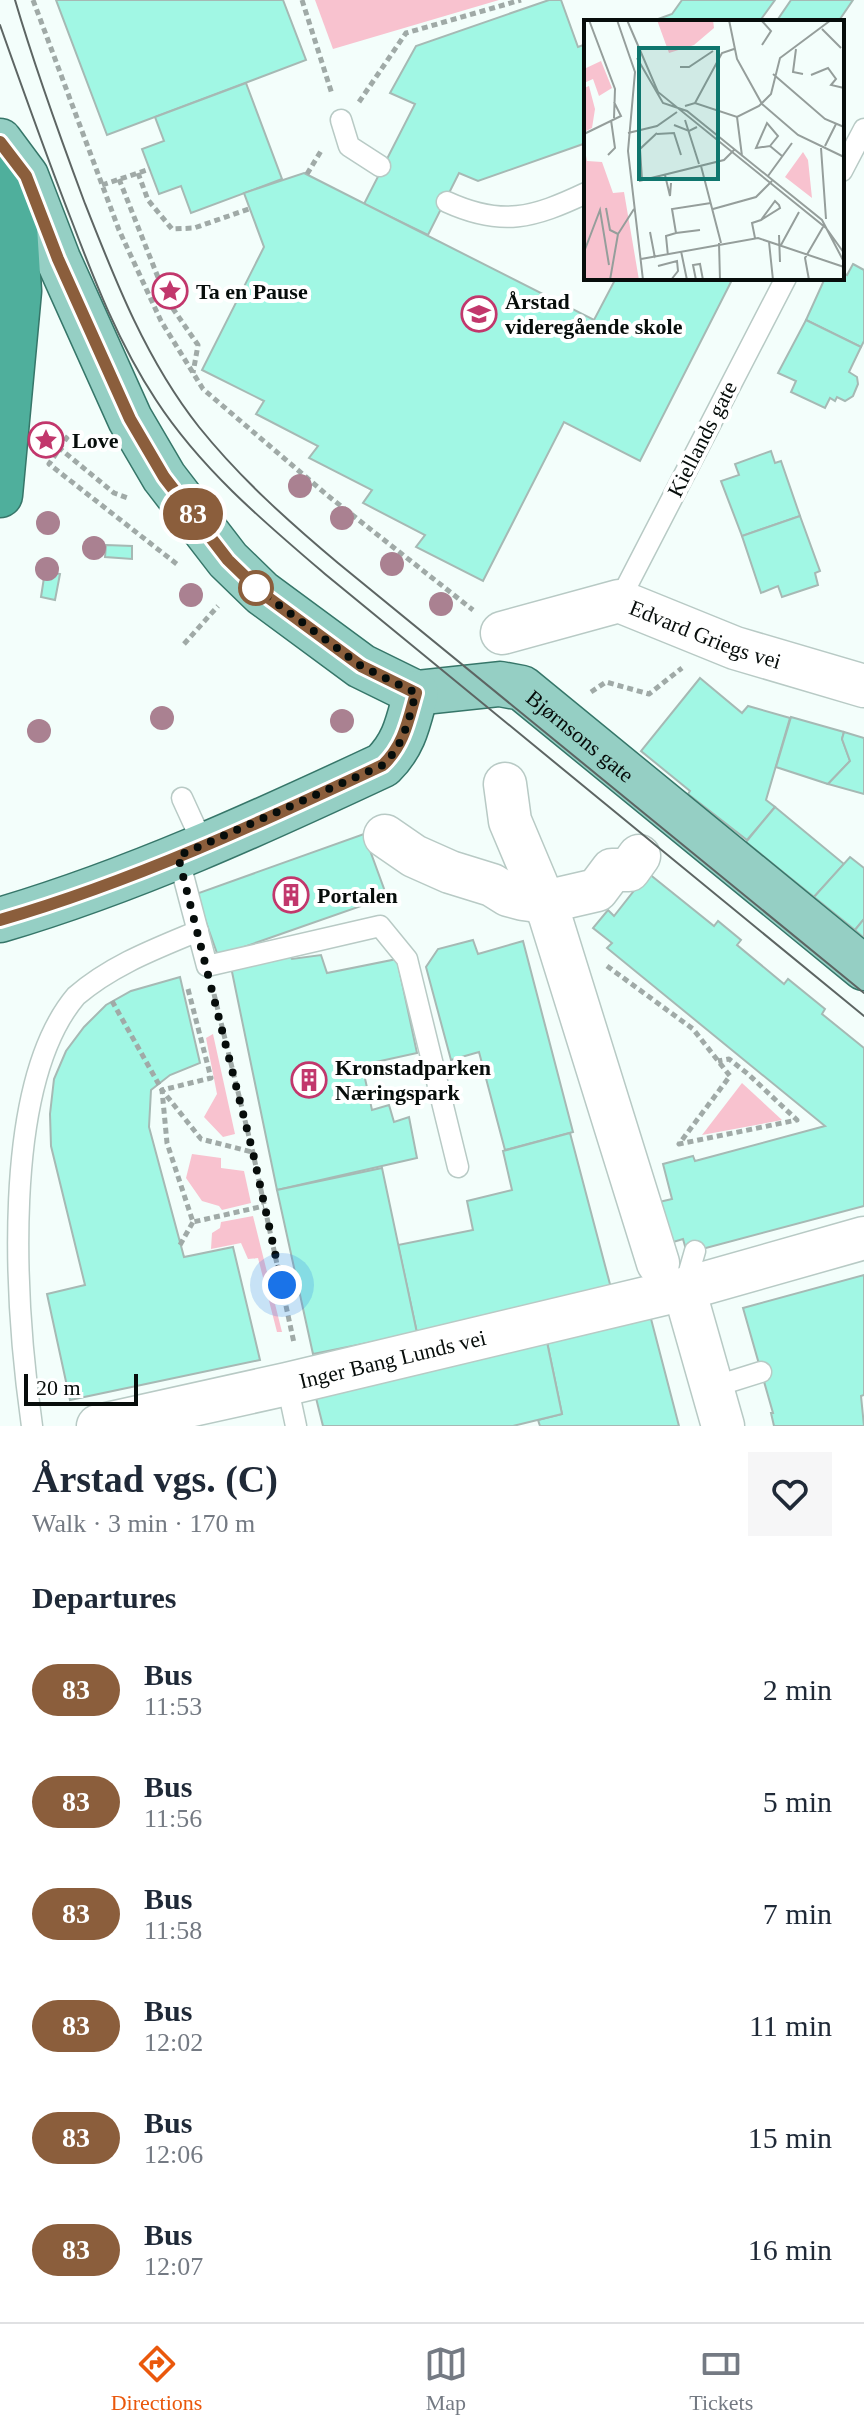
<!DOCTYPE html>
<meta charset="utf-8">
<style>
body{margin:0;font-family:Georgia,serif;background:#f6f6f7;color:#1f2937;height:100vh;display:flex;flex-direction:column;font-size:30px;white-space:nowrap}
*{box-sizing:border-box;margin:0}
p{font-size:26px;color:#747a83}
.icon{flex:none;width:44px;height:44px;fill:none;stroke:currentColor;stroke-width:2;stroke-linecap:round;stroke-linejoin:round}
.map{position:relative;height:1426px;overflow:hidden}
.panel{display:flex;flex-direction:column;background:#fff;flex:1}
.panel>*{flex:none}
.badge{padding:0 16px;border-radius:26px;font-size:28px;line-height:52px}
.scale{position:absolute;left:24px;bottom:20px;width:114px;box-sizing:border-box;padding-left:8px;border:4px solid #070d0b;border-top:0;font-size:22px;line-height:28px;white-space:nowrap;color:#070d0b;-webkit-text-stroke:6px #fff;paint-order:stroke}
.you{position:absolute;width:40px;height:40px;margin:-20px;border:6px solid #fff;border-radius:50%;background:#1a73e8;box-shadow:0 0 0 12px #1a73e833}
.map>.badge{position:absolute;translate:-50% -50%;box-shadow:0 0 0 4px #fff}
h2{padding:0 32px;font-size:30px;line-height:72px}
.round{display:grid;place-items:center;flex:none;width:84px;height:84px;border-radius:0px;background:#f6f6f7}
.summary{display:flex;align-items:center;justify-content:space-between;height:136px;padding:0 32px}
h1{font-size:38px;font-weight:700;line-height:60px}
ul{padding:0;list-style:none}
li{display:flex;align-items:center;gap:24px;height:112px;padding:0 32px}
li div{flex:1}
li b{display:block;font-size:30px}
li em{font-style:normal}
li .badge{min-width:88px;font-weight:700;text-align:center}
.tabs{display:flex;justify-content:space-around;align-items:center;height:112px;border-top:2px solid #e0e1e3;background:#fff;font-size:22px;color:#747a83}
.tabs a{display:grid;justify-items:center;gap:4px}
.tabs .on{color:#ea580c}
.map>svg:first-child{display:block}
.green{fill:#f8c2cf}
.building{fill:#a1f7e4;stroke:#a6b9b4;stroke-width:2}
.lines{fill:none;stroke-linecap:round;stroke-linejoin:round}
.lane-casing{stroke:#b8cac5;stroke-width:23}
.street-casing{stroke:#b8cac5;stroke-width:45}
.primary-casing{stroke:#367669;stroke-width:47}
.highway-casing{stroke:#367669;stroke-width:47}
.path{stroke:#a0aaa7;stroke-width:5;stroke-dasharray:6 4;stroke-linecap:butt}
.lane{stroke:#fff;stroke-width:20}
.street{stroke:#fff;stroke-width:42}
.primary{stroke:#95cfc4;stroke-width:44}
.highway{stroke:#4faf9c;stroke-width:44}
.tram{stroke:#5d6563;stroke-width:2}
.tree{fill:#aa8191}
.line-casing{stroke:#fff;stroke-width:18}
.line{stroke:#8b5e3c;stroke-width:12}
.walk{stroke:#070d0b;stroke-width:8;stroke-dasharray:0 14.4}
.stop-dot{fill:#fff;stroke:#8b5e3c;stroke-width:4}
.labels{text-anchor:middle;dominant-baseline:central;stroke-width:8;stroke-linejoin:round;paint-order:stroke}
.poi-label{font-size:22px;font-weight:bold;fill:#070d0b;stroke:#fff;text-anchor:start}
.street-label{font-size:22px;fill:#070d0b;stroke:#fff}
.inset-road{fill:none;stroke:#959e9b;stroke-width:2}
.view{fill:#0f766e;fill-opacity:0.15;stroke:#0f766e;stroke-width:4}
.inset-edge{fill:none;stroke:#070d0b;stroke-width:4}
</style>
<div class="map">
<svg width="864" height="1426" viewBox="0 0 864 1426">
<rect width="100%" height="100%" fill="#f3fefb"/>
<g class="green">
<path d="M315 0H499L333 49Z"/>
<path d="M213 1034 235 1134 223 1137 204 1117 217 1094 206 1038Z"/>
<path d="M742 1083 782 1120 702 1135Z"/>
<path d="M192 1154 221 1158V1168L244 1171 251 1203 222 1210 219 1206 202 1201 186 1178Z"/>
<path d="M253 1216 282 1332H277L258 1258 248 1259 241 1243 211 1249 212 1233 220 1228 221 1222Z"/>
</g>
<g class="building">
<path d="M56 0H283L306 60 107 135Z"/>
<path d="M549 0H561L578 47 586 44V125L583 126 586 143 478 181 459 173 428 235 364 204 415 104 390 93 416 46Z"/>
<path d="M682 0H775L759 22H650L672 14Z"/>
<path d="M791 0H853L838 22H776Z"/>
<path d="M246 83 282 179 191 213 181 186 159 194 142 149 164 141 155 117Z"/>
<path d="M304 173 594 320 616 278H733L640 461 564 422 483 581 416 547 425 535 363 503 372 490 309 458 318 446 256 414 264 401 202 370 264 247 244 193Z"/>
<path d="M853 264 864 270V341L861 347 806 320 825 278H842V272L847 275Z"/>
<path d="M806 320 861 347 849 372 857 377 858 384 853 396 845 401 837 397 835 401 830 398 825 408 791 392 796 381 778 373Z"/>
<path d="M771 451 775 463 781 461 800 516 742 536 721 481 739 475 735 464Z"/>
<path d="M800 516 820 571 815 573 818 585 782 597 778 586 761 593 742 536Z"/>
<path d="M106 545 132 546V559L105 557Z"/>
<path d="M45 571 60 574 55 600 41 597Z"/>
<path d="M700 678 742 713 748 706 790 718 766 800 775 807 747 840 688 794 690 791 641 751Z"/>
<path d="M791 717 844 732 842 739 850 761 828 784 776 767Z"/>
<path d="M844 732 864 738V794L828 784 850 761 842 739Z"/>
<path d="M775 807 844 864 814 897 746 842Z"/>
<path d="M364 834 387 897 218 956 196 894Z"/>
<path d="M850 857 864 868V919L855 930 814 897Z"/>
<path d="M648 873 714 926 718 921 741 940 737 945 784 984 788 979 825 1009 822 1014 864 1048V1206L687 1253 683 1239 670 1243 659 1202 672 1199 663 1164 693 1156 695 1161 825 1126 607 948 612 943 593 928 608 910 614 916Z"/>
<path d="M864 919V938L855 930Z"/>
<path d="M473 940 478 954 523 941 573 1132 505 1150 479 1052 451 1060 426 967 438 949Z"/>
<path d="M289 952 292 959 321 955 327 973 397 959 417 1053 362 1065 372 1110 389 1105 394 1122 409 1117 417 1158 277 1190 231 967Z"/>
<path d="M180 977 200 1063 170 1075 151 1090 149 1127 184 1257 233 1247 260 1360 70 1400 47 1294 85 1285 51 1146 50 1114 54 1079 66 1051 84 1027 106 1005 131 991Z"/>
<path d="M570 1133 611 1288 417 1333 398 1245 473 1230 467 1201 512 1190 503 1151Z"/>
<path d="M382 1168 417 1333 313 1354 277 1190Z"/>
<path d="M864 1275V1395L861 1396 864 1426H774L771 1413H773L743 1308Z"/>
<path d="M650 1315 679 1426H540L538 1420 562 1414 547 1342Z"/>
<path d="M547 1342 562 1414 513 1426H323L316 1398Z"/>
</g>
<g class="lines">
<defs>
<g id="lane">
<path d="M341 120 349 146 380 166"/>
<path d="M842 171 864 129"/>
<path d="M447 202C502 227 533 218 586 193"/>
<path d="M619 601 786 278"/>
<path d="M182 798 204 846"/>
<path d="M178 856 207 966 380 926 407 959 458 1167"/>
<path d="M684 1289 695 1251"/>
<path d="M287 1384 296 1426"/>
<path d="M713 1387 761 1372"/>
<path d="M32 1426C15 1306 0 1086 76 996 112 965 155 949 198 931"/>
</g>
<g id="street">
<path id="s1" d="M502 633 619 601 735 648 864 686"/>
<path d="M505 784 510 821 550 916 658 1263"/>
<path d="M385 836 414 856 450 872 492 885 508 895 523 899 545 902 597 890 612 870H629L639 856"/>
<path d="M684 1289 723 1426"/>
<path id="s2" d="M98 1426 287 1384 684 1289 864 1238"/>
</g>
<g id="primary">
<path id="s3" d="M0 141 26 176 58 259 130 419 164 477 228 560 262 593 361 666 416 693 500 684 522 688 864 968"/>
<path d="M0 920C132 881 259 823 383 765 405 743 408 722 416 693"/>
</g>
<path id="highway" d="M0 176 15 227 19 291 0 495"/>
</defs>
<use href="#lane" class="lane-casing"/>
<use href="#street" class="street-casing"/>
<use href="#primary" class="primary-casing"/>
<use href="#highway" class="highway-casing"/>
<g class="path">
<path d="M33 0 119 230 161 321 203 389 327 495 473 610"/>
<path d="M302 0 332 94"/>
<path d="M359 102 406 33 521 0"/>
<path d="M138 173 148 200 172 229 194 228 249 209"/>
<path d="M307 174 321 151"/>
<path d="M119 179 167 300 198 345 193 373"/>
<path d="M102 185 150 169"/>
<path d="M162 307 167 300"/>
<path d="M68 436 49 464 178 565"/>
<path d="M58 447 114 493 128 498"/>
<path d="M184 644 218 606"/>
<path d="M591 692 606 682 649 694 682 668"/>
<path d="M607 966 693 1029 730 1076 679 1144 797 1120 748 1074 729 1059 718 1061"/>
<path d="M188 989 211 1078 162 1090 201 1139 252 1152"/>
<path d="M214 994 253 1153 294 1343"/>
<path d="M112 1001 162 1090 167 1143 193 1222 264 1206"/>
<path d="M180 1245 193 1222"/>
</g>
<use href="#lane" class="lane"/>
<use href="#street" class="street"/>
<use href="#primary" class="primary"/>
<use href="#highway" class="highway"/>
<g class="tram">
<path d="M15 0C35 68 59 134 84 201 115 280 146 360 199 427 240 478 288 521 338 563L864 993"/>
<path d="M0 25C23 90 46 155 71 219 95 282 119 344 156 400 201 469 264 522 325 574L864 1016"/>
</g>
</g>
<g class="tree">
<circle cx="300" cy="486" r="12"/>
<circle cx="342" cy="518" r="12"/>
<circle cx="48" cy="523" r="12"/>
<circle cx="94" cy="548" r="12"/>
<circle cx="392" cy="564" r="12"/>
<circle cx="47" cy="569" r="12"/>
<circle cx="191" cy="595" r="12"/>
<circle cx="441" cy="604" r="12"/>
<circle cx="162" cy="718" r="12"/>
<circle cx="342" cy="721" r="12"/>
<circle cx="39" cy="731" r="12"/>
</g>
<g class="lines">
<defs>
<path id="line" d="M0 142 26 176 58 259 130 419 164 477 228 560 262 593 361 666 416 693C408 721 404 745 383 765 259 823 132 882 0 920"/>
</defs>
<use href="#line" class="line-casing"/>
<use href="#line" class="line"/>
<path class="walk" d="M256 588 361 666 416 693C408 721 404 745 383 765L178 856 253 1153 282 1285"/>
</g>
<defs>
<symbol id="sight-ring" viewBox="-11 -11 22 22"><circle r="9.5" fill="#fff" stroke="#c2376c" stroke-width="1.5"/><path d="M0-6L1.8-2.2L6-1.7L2.9 1.2L3.7 5.4L0 3.3L-3.7 5.4L-2.9 1.2L-6-1.7L-1.8-2.2Z" fill="#c2376c"/></symbol>
<symbol id="school-ring" viewBox="-11 -11 22 22"><circle r="9.5" fill="#fff" stroke="#c2376c" stroke-width="1.5"/><path d="M0-5L7-2L0 1L-7-2ZM-4 1L0 2.5L4 1V4Q0 6-4 4Z" fill="#c2376c"/></symbol>
<symbol id="building-ring" viewBox="-11 -11 22 22"><circle r="9.5" fill="#fff" stroke="#c2376c" stroke-width="1.5"/><path d="M-4-6H4V6H1V3H-1V6H-4ZM-2.5-4.3h1.7v1.8h-1.7ZM.8-4.3h1.7v1.8H.8ZM-2.5-1h1.7V.8h-1.7ZM.8-1h1.7V.8H.8Z" fill="#c2376c"/></symbol>
</defs>
<g fill-rule="evenodd">
<use href="#sight-ring" x="150" y="271" width="40" height="40"/>
<use href="#school-ring" x="459" y="294" width="40" height="40"/>
<use href="#sight-ring" x="26" y="420" width="40" height="40"/>
<use href="#building-ring" x="271" y="875" width="40" height="40"/>
<use href="#building-ring" x="289" y="1060" width="40" height="40"/>
</g>
<circle class="stop-dot" cx="256" cy="588" r="16"/>
<g class="labels">
<g class="poi-label">
<text x="196" y="291">Ta en Pause</text>
<text x="505" y="301">Årstad<tspan x="505" dy="25">videregående skole</tspan></text>
<text x="72" y="440">Love</text>
<text x="317" y="895">Portalen</text>
<text x="335" y="1067">Kronstadparken<tspan x="335" dy="25">Næringspark</tspan></text>
</g>
<g class="street-label">
<text transform="translate(702 439) rotate(-63)">Kiellands gate</text>
<text stroke="none"><textPath href="#s1" startOffset="214">Edvard Griegs vei</textPath></text>
<text stroke="none"><textPath href="#s3" startOffset="894">Bjørnsons gate</textPath></text>
<text stroke="none"><textPath href="#s2" startOffset="302">Inger Bang Lunds vei</textPath></text>
</g>
</g>
<g transform="translate(584 20)">
<rect width="260" height="260" fill="#f3fefb"/>
<path d="M73 0H129L130 8 110 25 85 33ZM17 41 28 68 15 76 9 59 0 63V49ZM5 66 11 89 8 108 0 112V68ZM0 125 3 141 18 142 29 173 40 172 55 260H0ZM219 132 224 140 228 178 201 157Z" fill="#f8c2cf"/>
<path class="inset-road" d="M5 0 31 69 30 98M33 0 51 52 44 131 59 260M43 0 74 72 242 208 260 233M145 0 153 39 178 84 214 115 260 137M177 0 187 11 178 25M238 9 257 28M212 29 209 52 219 54M53 38 79 83 103 91 238 200 260 242M96 47H105L129 31M189 54 241 99 260 107M227 55 244 48 252 59 247 65 260 68M111 83 138 33 150 29M101 86 111 83 153 97 175 86 187 74 196 38 247 0M153 97 158 136M101 100 115 144M90 105 105 111 113 107M44 113 73 106 93 92M0 114 37 96 30 82M73 114 90 113 97 135M186 126 194 116 183 103 172 128 186 126 198 136M241 126 252 104M237 128 242 199M24 135 31 128 27 100M117 146 137 223M81 155 86 176 87 163M184 156 208 123M58 160 56 129 73 113M55 161 140 140 150 130M22 188 26 210 34 214M129 189 172 177 188 161M66 212 71 238M92 213 116 210M195 215 196 242M171 218 168 203 177 200 196 188 195 185 191 181 177 200M185 222 189 260M135 223 136 260M197 225 215 192M97 231 103 260M0 232 16 190 25 245M84 236 82 216 92 213 88 189 127 183M57 239 174 218 260 247M74 246 93 241 94 251 87 260M26 260 34 214 50 189M112 260 109 245 116 244 119 260M225 260 221 238 239 207"/>
<path class="view" d="M55 28H134V159H55Z"/>
<rect width="260" height="260" class="inset-edge"/>
</g>
</svg>
<div class="scale">20 m</div>
<div class="you" style="left:282px;top:1285px"></div>
<b class="badge" style="left:193px;top:514px;background:#8b5e3c;color:#fff">83</b>
</div>
<section class="panel">
<div class="summary"><div><h1>Årstad vgs. (C)</h1><p>Walk · 3 min · 170 m</p></div><a class="round"><svg class="icon" aria-label="heart" viewBox="0 0 24 24"><path d="M12 20l-8-8c-3-5 5-10 8-4 3-6 11-1 8 4z"/></svg></a></div>
<h2>Departures</h2>
<ul>
<li><span class="badge" style="background:#8b5e3c;color:#fff">83</span><div><b>Bus</b><p>11:53</p></div><em>2 min</em></li>
<li><span class="badge" style="background:#8b5e3c;color:#fff">83</span><div><b>Bus</b><p>11:56</p></div><em>5 min</em></li>
<li><span class="badge" style="background:#8b5e3c;color:#fff">83</span><div><b>Bus</b><p>11:58</p></div><em>7 min</em></li>
<li><span class="badge" style="background:#8b5e3c;color:#fff">83</span><div><b>Bus</b><p>12:02</p></div><em>11 min</em></li>
<li><span class="badge" style="background:#8b5e3c;color:#fff">83</span><div><b>Bus</b><p>12:06</p></div><em>15 min</em></li>
<li><span class="badge" style="background:#8b5e3c;color:#fff">83</span><div><b>Bus</b><p>12:07</p></div><em>16 min</em></li>
</ul>
</section>
<nav class="tabs">
<a class="on"><svg class="icon" aria-label="directions" viewBox="0 0 24 24"><path d="M12 3l9 9-9 9-9-9zM9 14v-3h6M13 9l2 2-2 2"/></svg>Directions</a>
<a><svg class="icon" aria-label="map" viewBox="0 0 24 24"><path d="M3 6l6-2 6 2 6-2v14l-6 2-6-2-6 2zM9 4v14M15 6v14"/></svg>Map</a>
<a><svg class="icon" aria-label="tickets" viewBox="0 0 24 24"><path d="M3 7h18v10H3zM15 7v10"/></svg>Tickets</a>
</nav>
